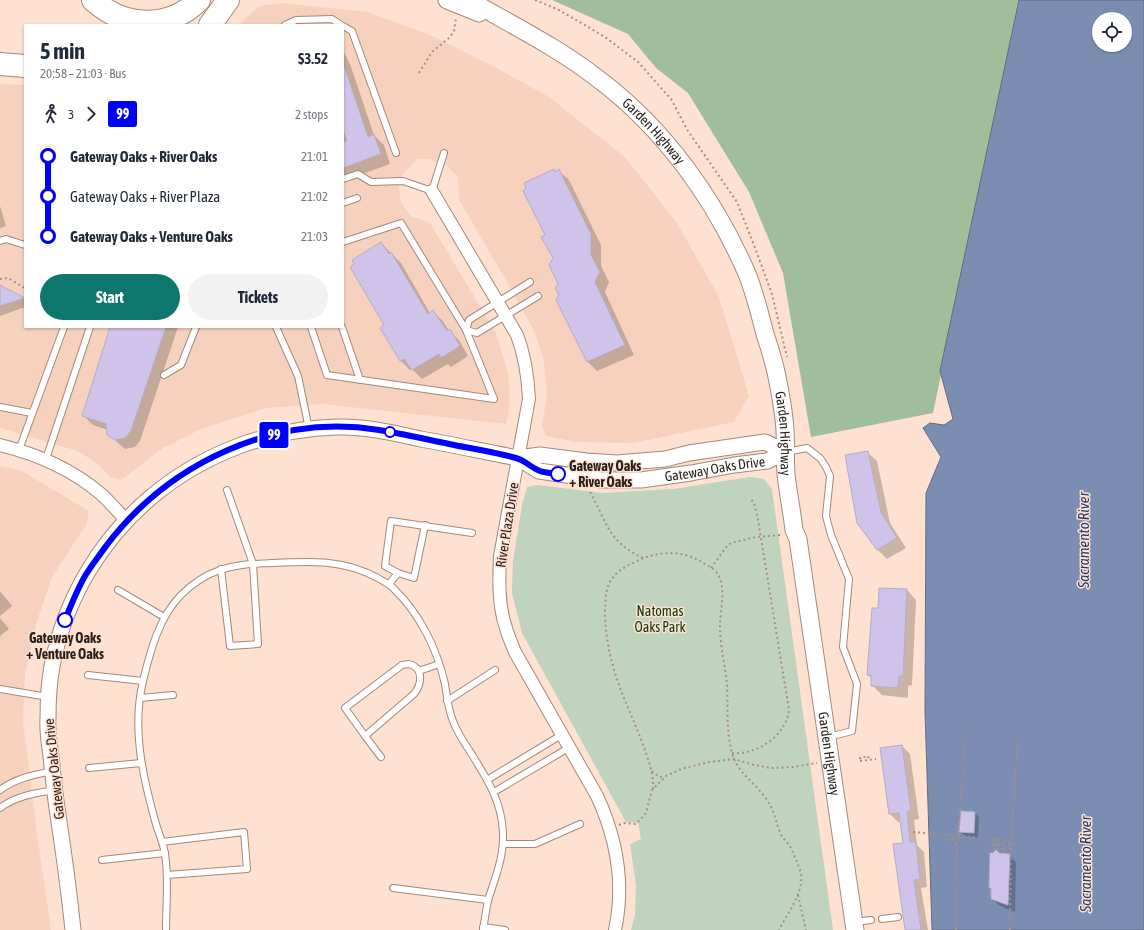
<!DOCTYPE html>
<meta charset="utf-8">
<style>
body{margin:0;font-family:"Asap Condensed",sans-serif;background:#f2f2f3;color:#1f2937;height:100vh;display:flex;flex-direction:column;font-size:15px;white-space:nowrap}
*{box-sizing:border-box;margin:0}
p{font-size:13px;color:#747a83}
.icon{flex:none;width:22px;height:22px;fill:none;stroke:currentColor;stroke-width:2;stroke-linecap:round;stroke-linejoin:round}
.map{position:relative;flex:1;overflow:hidden}
.panel{position:absolute;left:24px;top:24px;width:320px;height:304px;display:flex;flex-direction:column;background:#fff;border-radius:0px;box-shadow:0 1px 3px #0004}
.panel>*{flex:none}
.badge{padding:0 8px;border-radius:3px;font-size:14px;line-height:26px}
.controls{position:absolute;left:1092px;top:12px;display:grid;gap:8px}
.controls a{display:grid;place-items:center;width:40px;height:40px;border-radius:50%;background:#fff;box-shadow:0 1px 3px #0004;font-size:20px}
.map>.badge{position:absolute;translate:-50% -50%;box-shadow:0 0 0 2px #fff}
.legs{display:flex;align-items:center;gap:6px;height:44px;padding:0 16px;font-size:13px}
.legs p{margin-inline-start:auto}
.headline{display:flex;align-items:center;justify-content:space-between;height:68px;padding:0 16px}
h1{font-size:22px;font-weight:700;line-height:30px}
.action{display:flex;gap:8px;margin-top:auto;padding:8px 16px}
.action a{flex:1;height:46px;border-radius:24px;background:#0f766e;color:#fff;font-size:16px;font-weight:700;line-height:46px;text-align:center}
.action a+a{background:#f2f2f3;color:#1f2937}
ul{padding:0 16px;list-style:none}
li{display:flex;align-items:center;gap:14px;height:40px;font-size:15px}
li i{display:grid;place-items:center;width:6px;height:100%;margin:0 5px;background:currentColor}
li i::after{content:'';width:10px;height:10px;margin:-5px;border:3px solid;border-radius:50%;background:#fff}
li p{margin-inline-start:auto}
li:first-child i{background:linear-gradient(#0000 50%,currentColor 0)}
li:last-child i{background:linear-gradient(currentColor 50%,#0000 0)}
.map>svg:first-child{display:block}
.built{fill:#f6d2be}
.green{fill:#c0d3bd}
.forest{fill:#a0bd9c}
.water{fill:#7b8db0;stroke:#636c83;fill-rule:evenodd}
.shadow{fill:#0003}
.building{fill:#d0c3ea;stroke:#b5acc6}
.lines{fill:none;stroke-linecap:round;stroke-linejoin:round}
.service-casing{stroke:#a4897a;stroke-width:8}
.minor-casing{stroke:#a4897a;stroke-width:14}
.tertiary-casing{stroke:#a4897a;stroke-width:17}
.secondary-casing{stroke:#a4897a;stroke-width:19}
.motorway-casing{stroke:#a4897a;stroke-width:24}
.path{stroke:#a58f83;stroke-width:2;stroke-dasharray:2 3;stroke-linecap:butt}
.service{stroke:#fff;stroke-width:6}
.minor{stroke:#fff;stroke-width:12}
.tertiary{stroke:#fff;stroke-width:15}
.secondary{stroke:#fff;stroke-width:17}
.motorway{stroke:#fff;stroke-width:22}
.path-bridge{stroke:#a58f83;stroke-width:2;stroke-dasharray:2 3;stroke-linecap:butt}
.line-1-casing{stroke:#fff;stroke-width:9}
.line-1{stroke:#00f;stroke-width:6}
.stop-1-dot{fill:#fff;stroke:#00f;stroke-width:2}
.labels{text-anchor:middle;dominant-baseline:central;stroke-width:3;stroke-linejoin:round;paint-order:stroke}
.street-label{font-size:14px;fill:#2a1f19;stroke:#fee1d0}
.stop-label{font-size:14px;font-weight:bold;fill:#2a1f19;stroke:#fee1d0;text-anchor:start}
.park-label{font-size:14px;fill:#103a0d;stroke:#fee1d0}
.water-label{font-size:15px;font-style:italic;fill:#233b69;stroke:#fee1d0}
</style>
<div class="map">
<svg width="1144" height="930" viewBox="0 0 1144 930">
<rect width="100%" height="100%" fill="#fee1d0"/>
<g class="built">
<path d="M282 3 368 12 432 36 493 66 549 97 625 157 677 223 719 297 749 396 734 422 633 443 576 442 546 436 542 426 547 395 543 355 532 327 507 282 459 200 458 177 447 166 429 159H417L398 180 401 203 411 216 430 223 496 333 508 373 510 390 509 412 506 424 322 404 266 408 201 429 163 448 121 480 111 478 99 465 78 451 0 428V84L25 85V327H343V25H239L259 6Z"/>
<path d="M0 466 20 470 89 511 86 525 52 577 37 621 25 674 23 721 37 834 51 930H0Z"/>
</g>
<path class="green" d="M750 477 764 479 772 489 833 930H631L635 914 636 886 630 844 641 839 638 823 626 822 522 633 512 593 513 561 522 505 527 487 537 485 603 493 673 489Z"/>
<path class="forest" d="M552 0H1019L933 413 811 437 783 273 749 192 688 93 656 68 628 34Z"/>
<path class="water" d="M1019 0H1144V930H932L925 711 926 493 941 457 923 428 930 423 944 425 953 419 940 371ZM1099 19H1125V45H1099Z"/>
<g class="shadow">
<path d="M343 51 350 64 374 135 384 145 390 164 354 177H343Z"/>
<path d="M554 170 556 173 559 171 569 180 601 245V266L609 282 605 292 634 355 597 371 588 362 558 300 560 295 559 284 554 258 547 235Z"/>
<path d="M0 206 6 226 0 228Z"/>
<path d="M381 243 401 263 430 313 433 312 443 321 449 331 459 340 468 356 451 367 448 364 422 379 412 369 410 370 401 361 381 328 386 326Z"/>
<path d="M0 287 25 299V307L0 316Z"/>
<path d="M112 327H178L140 441 135 447 125 449 108 434V430L93 425 83 415Z"/>
<path d="M867 452 877 461 890 523 906 548 887 559 877 549Z"/>
<path d="M907 590 916 600 912 685 908 686V698L882 695 872 685V678L868 675 879 609Z"/>
<path d="M0 591 12 606 0 616Z"/>
<path d="M0 618 9 629 0 636Z"/>
<path d="M902 746 910 754 919 819 914 820 917 845 924 852 927 887 921 888 928 930H906L904 844 901 821 898 822 890 814Z"/>
<path d="M975 813 979 817 978 838 965 836 960 832Z"/>
<path d="M999 854 1009 855 1016 862 1015 912 1000 906 992 899Z"/>
</g>
<g class="building">
<path d="M343 65H344L368 137 374 134 381 154 343 168V142L347 141 343 131Z"/>
<path d="M554 169 555 172 559 169 591 234V255L600 272 595 282 625 345 587 362 556 300 559 295 555 288 558 284 549 265 553 258 541 237 545 235 523 191 526 188 524 183Z"/>
<path d="M381 242 389 254 391 252 428 314 433 310 447 331 450 329 460 346 441 358 439 354 412 370 404 359 400 361 380 328 384 325 350 267 354 264 352 260Z"/>
<path d="M0 285 25 298 0 306Z"/>
<path d="M110 327H166L131 431 125 438 115 440 107 435 106 424 82 416Z"/>
<path d="M868 451 881 512 897 538 877 550 857 523 845 455Z"/>
<path d="M879 588 907 589 903 676H899L898 688 871 686V675H867L872 608H878Z"/>
<path d="M902 745 911 811 907 812 910 842H916L920 879 914 880 921 930H905L893 844 903 843 899 813 889 814 880 748Z"/>
<path d="M961 811 975 812 974 833 959 832Z"/>
<path d="M996 850 999 853 1010 854 1008 905 991 899V888H989L990 853H993Z"/>
</g>
<g class="lines">
<defs>
<g id="service">
<path d="M285 25 296 20 332 19 341 25"/>
<path d="M343 26 352 31 396 153"/>
<path d="M343 179 358 174 371 182 403 181 432 191 444 153"/>
<path d="M343 203 357 198"/>
<path d="M0 241 6 239 25 245"/>
<path d="M530 282 469 320 466 330 477 333 538 296"/>
<path d="M276 327 298 376 309 429"/>
<path d="M311 327 327 375 494 399 466 330 401 223 343 242"/>
<path d="M342 327 360 380"/>
<path d="M164 375 181 365 196 327"/>
<path d="M0 407 32 413"/>
<path d="M19 450 64 327"/>
<path d="M786 452 807 448 820 458 826 467 830 476 826 516 831 535 849 579 843 647 857 684 852 731 829 737"/>
<path d="M46 459 90 327"/>
<path d="M425 525 414 578 398 573 385 566 391 521 472 533"/>
<path d="M221 569 230 646 258 644 253 564 227 490"/>
<path d="M389 584 398 573"/>
<path d="M118 590 164 617"/>
<path d="M409 664C424 668 422 684 414 694L365 736 345 708 402 665Z"/>
<path d="M419 671 439 664"/>
<path d="M88 675 143 681"/>
<path d="M0 689 48 697"/>
<path d="M140 698 173 695"/>
<path d="M447 701 495 670"/>
<path d="M365 736 381 757"/>
<path d="M89 768 141 763"/>
<path d="M487 780 563 734"/>
<path d="M0 790C16 778 34 775 52 771"/>
<path d="M494 792 570 747"/>
<path d="M0 808C16 796 35 793 55 790"/>
<path d="M162 842 244 832 247 869 167 875"/>
<path d="M503 844H535L580 824"/>
<path d="M102 860 165 853"/>
<path d="M393 888 488 900"/>
<path d="M882 919 898 917"/>
<path d="M855 922 871 920"/>
<path d="M483 927 505 930"/>
<path d="M166 930C166 905 169 878 165 854 163 841 157 830 154 817 142 773 132 727 143 681 150 652 159 617 181 595 192 584 205 575 220 570 237 564 254 564 272 563 310 561 343 559 378 578 384 582 390 584 394 589 420 614 437 649 445 684 447 697 448 709 453 721 457 732 463 741 469 750 486 777 502 801 503 833 504 856 496 876 489 897 486 908 485 919 483 930"/>
</g>
<g id="minor">
<path d="M432 191 517 335C525 356 528 377 529 399L500 556C499 579 498 605 506 628 508 636 512 644 515 652L597 796C617 839 625 883 615 930"/>
<path d="M0 445C37 454 72 469 101 494 110 502 118 512 127 521"/>
</g>
<g id="tertiary">
<path id="s1" d="M518 458 539 471 601 480H641L691 473 734 465 767 461 786 452"/>
<path d="M73 930C69 892 64 854 58 815 55 796 53 776 51 756 49 743 47 730 48 718 48 701 49 683 52 666 79 528 197 431 337 427 365 426 393 433 421 439 454 445 486 452 518 458L540 455 586 461 617 463 665 459 689 453 765 442 786 452"/>
</g>
<g id="secondary">
<path d="M447 0 479 13"/>
<path id="s2" d="M469 0C512 25 557 47 597 78 664 128 715 199 748 276 755 295 760 314 765 334 769 346 773 359 776 372 780 391 784 412 785 431 786 445 785 460 786 474 788 493 792 512 794 530L798 539 855 930"/>
</g>
<g id="motorway">
<path d="M93 0C124 28 169 30 199 0"/>
<path d="M210 25 228 0"/>
<path d="M0 64 25 66"/>
</g>
</defs>
<use href="#service" class="service-casing"/>
<use href="#minor" class="minor-casing"/>
<use href="#tertiary" class="tertiary-casing"/>
<use href="#secondary" class="secondary-casing"/>
<use href="#motorway" class="motorway-casing"/>
<g class="path">
<path d="M535 0 559 10 605 37 638 62 671 99 688 131 737 202 754 245 772 294 787 357"/>
<path d="M419 73 432 52 450 37 454 31 456 18"/>
<path d="M0 279 8 278 25 288"/>
<path d="M590 492C607 522 607 541 643 558"/>
<path d="M711 568 727 546 731 543 756 537 781 535"/>
<path d="M732 753C757 755 786 736 789 710L758 520 754 503 750 498"/>
<path d="M861 759 860 758 868 756 869 760"/>
<path d="M860 761 876 759"/>
<path d="M652 771 658 776 664 778"/>
<path d="M653 789C654 776 650 765 646 753 639 733 630 713 622 693 612 668 606 642 605 615 605 585 608 574 637 561 660 550 684 550 705 564 709 566 714 569 717 573 727 588 720 610 720 626 720 646 725 665 727 684 728 707 726 730 732 753 738 773 752 780 764 796 775 810 774 817 780 832 782 839 789 843 792 850 795 858 799 865 801 874 804 892 787 914 779 930"/>
<path d="M619 825 624 823 635 824 640 820 646 813 652 790 666 776 681 769 709 762 734 759 754 765 771 768 793 767 817 763"/>
<path d="M997 839 1004 840 1010 842"/>
<path d="M957 844 948 842V840H958"/>
<path d="M994 851V849H1004"/>
<path d="M1004 853 1005 845H991V844L1011 843"/>
<path d="M798 895 806 930"/>
<path d="M956 930 957 848 966 735"/>
<path d="M1010 930 1011 843 1018 737"/>
</g>
<use href="#service" class="service"/>
<use href="#minor" class="minor"/>
<use href="#tertiary" class="tertiary"/>
<use href="#secondary" class="secondary"/>
<use href="#motorway" class="motorway"/>
<g class="path-bridge">
<path d="M913 832 997 839"/>
<path d="M994 851 995 839"/>
</g>
</g>
<g class="lines">
<defs>
<path id="line-1" d="M65 620C71 605 77 590 85 576 91 566 99 556 106 546 169 463 274 413 379 430 404 434 429 440 454 445 474 449 495 452 516 458 525 460 531 468 540 471 545 473 552 473 558 474"/>
</defs>
<use href="#line-1" class="line-1-casing"/>
<use href="#line-1" class="line-1"/>
</g>
<g class="stop-1-dot">
<circle cx="390" cy="432" r="5"/>
<circle cx="558" cy="474" r="7"/>
<circle cx="65" cy="620" r="7"/>
</g>
<g class="labels">
<g class="street-label">
<text stroke="none"><textPath href="#s2" startOffset="228">Garden Highway</textPath></text>
<text stroke="none"><textPath href="#s2" startOffset="564">Garden Highway</textPath></text>
<text stroke="none"><textPath href="#s1" startOffset="202">Gateway Oaks Drive</textPath></text>
<text transform="translate(507 525) rotate(-81)">River Plaza Drive</text>
<text stroke="none"><textPath href="#s2" startOffset="888">Garden Highway</textPath></text>
<text transform="translate(54 769) rotate(-96)">Gateway Oaks Drive</text>
</g>
<g class="stop-label">
<text x="569" y="466">Gateway Oaks<tspan x="569" dy="16">+ River Oaks</tspan></text>
<text x="65" y="638" text-anchor="middle">Gateway Oaks<tspan x="65" dy="16">+ Venture Oaks</tspan></text>
</g>
<g class="park-label">
<text x="660" y="611">Natomas<tspan x="660" dy="16">Oaks Park</tspan></text>
</g>
<g class="water-label">
<text transform="translate(1083 540) rotate(-90)">Sacramento River</text>
<text transform="translate(1085 864) rotate(-90)">Sacramento River</text>
</g>
</g>
</svg>
<div class="controls">
<a><svg class="icon" aria-label="locate" viewBox="0 0 24 24"><circle cx="12" cy="12" r="6"/><path d="M12 2v4M12 18v4M2 12h4M18 12h4"/></svg></a>
</div>
<b class="badge" style="left:274px;top:435px;background:#00f;color:#fff">99</b>
<section class="panel">
<div class="headline"><div><h1>5 min</h1><p>20:58 – 21:03 · Bus</p></div><b>$3.52</b></div>
<div class="legs"><svg class="icon" aria-label="walk" viewBox="0 0 24 24"><circle cx="13" cy="4" r="2"/><path d="M13 8l-2 6 4 7M11 14l-3 7M7 12l3-4h3l4 4"/></svg>3<svg class="icon" aria-label="forward" viewBox="0 0 24 24"><path d="M9 5l7 7-7 7"/></svg><b class="badge" style="background:#00f;color:#fff">99</b><p>2 stops</p></div>
<ul>
<li><i style="color:#00f"></i><b>Gateway Oaks + River Oaks</b><p>21:01</p></li>
<li><i style="color:#00f"></i><span>Gateway Oaks + River Plaza</span><p>21:02</p></li>
<li><i style="color:#00f"></i><b>Gateway Oaks + Venture Oaks</b><p>21:03</p></li>
</ul>
<div class="action"><a>Start</a><a>Tickets</a></div>
</section>
</div>
